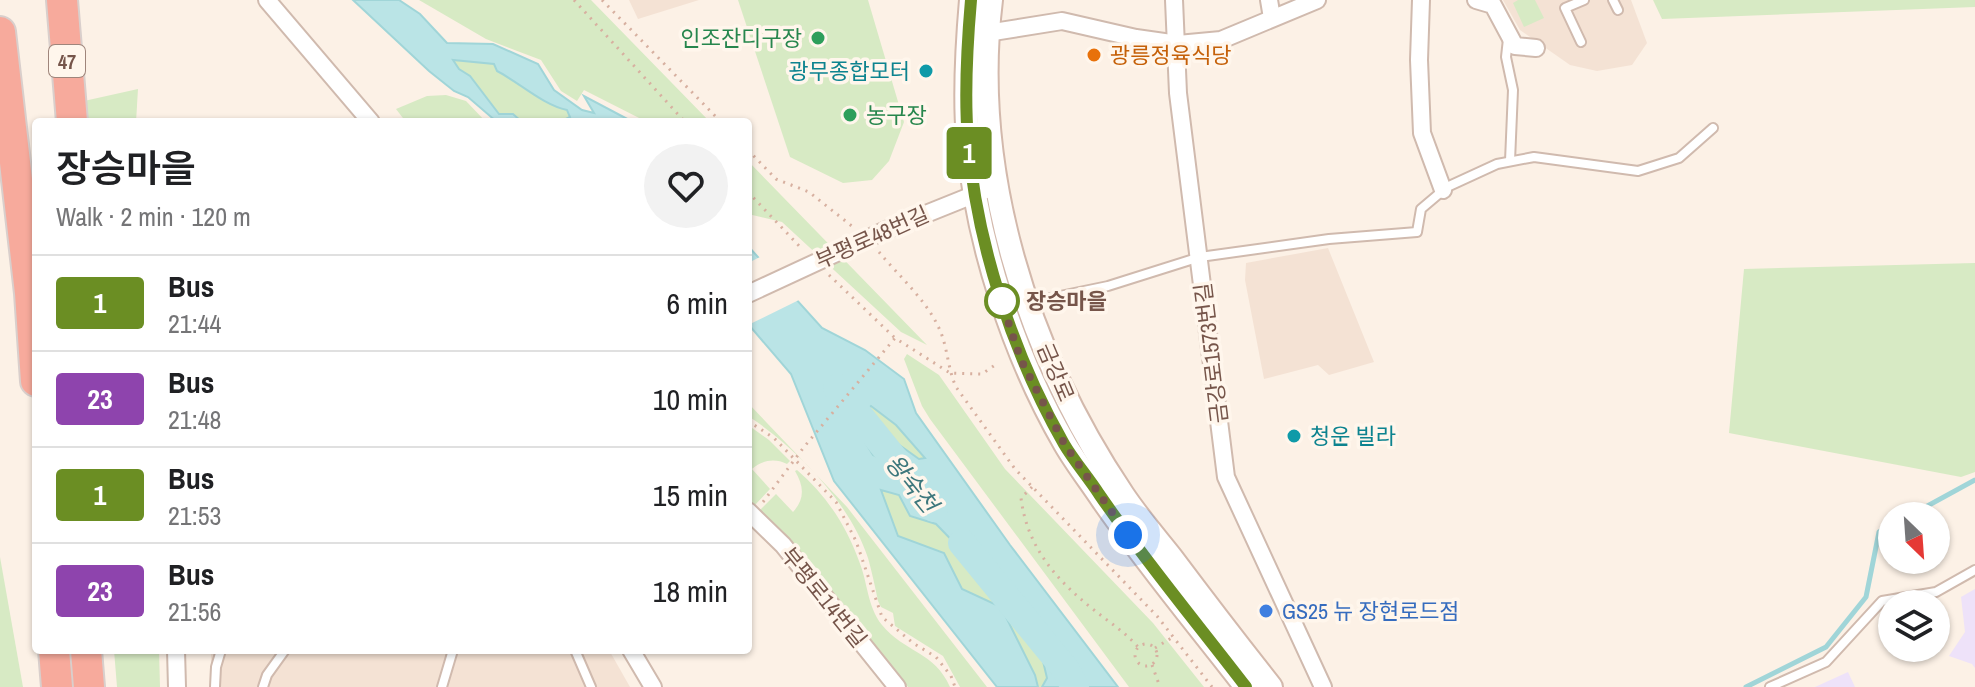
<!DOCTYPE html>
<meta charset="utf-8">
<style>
body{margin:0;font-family:"Archivo Narrow","Noto Sans KR",sans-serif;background:#f2f2f2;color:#202124;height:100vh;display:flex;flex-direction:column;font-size:30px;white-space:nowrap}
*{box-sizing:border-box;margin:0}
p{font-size:26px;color:#757577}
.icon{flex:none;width:44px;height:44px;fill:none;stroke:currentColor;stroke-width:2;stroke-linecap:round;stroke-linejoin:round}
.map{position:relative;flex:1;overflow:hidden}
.drawer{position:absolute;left:32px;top:118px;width:720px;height:536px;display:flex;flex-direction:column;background:#fff;border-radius:8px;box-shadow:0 2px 6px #0004}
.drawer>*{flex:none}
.badge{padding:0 16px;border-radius:6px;font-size:28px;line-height:52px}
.needle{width:52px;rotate:155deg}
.fabs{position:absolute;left:1878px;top:502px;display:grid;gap:16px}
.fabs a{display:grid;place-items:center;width:72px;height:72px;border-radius:50%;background:#fff;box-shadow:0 2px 6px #0004;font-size:40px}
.you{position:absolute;width:40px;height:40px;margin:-20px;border:6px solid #fff;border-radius:50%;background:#1a73e8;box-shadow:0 0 0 12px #1a73e833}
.map>.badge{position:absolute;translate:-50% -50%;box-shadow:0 0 0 4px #fff}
.round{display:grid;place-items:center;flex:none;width:84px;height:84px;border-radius:42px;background:#f2f2f2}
.headline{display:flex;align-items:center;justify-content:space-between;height:136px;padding:0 24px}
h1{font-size:38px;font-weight:600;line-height:60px}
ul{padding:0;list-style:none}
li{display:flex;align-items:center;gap:24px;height:96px;padding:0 24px;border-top:2px solid #e0e0e0}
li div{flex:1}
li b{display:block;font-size:30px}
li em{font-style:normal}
li .badge{min-width:88px;font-weight:700;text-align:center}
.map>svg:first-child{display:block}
.residential{fill:#f4e2d4}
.education{fill:#eee2f9}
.green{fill:#d7eac4}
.water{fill:#bae4e6;stroke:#a0d5d8;stroke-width:2;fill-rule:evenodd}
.pier{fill:#fcf1e6}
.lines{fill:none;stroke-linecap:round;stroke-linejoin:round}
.stream{stroke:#a0d5d8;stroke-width:5}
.river{stroke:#bae4e6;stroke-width:28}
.lane-casing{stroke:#d0baae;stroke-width:12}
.street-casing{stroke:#d0baae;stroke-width:20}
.secondary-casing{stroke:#d3b9ac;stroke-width:26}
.highway-casing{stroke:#d9cfcc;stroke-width:34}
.path{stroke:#d7b0a0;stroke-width:3;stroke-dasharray:2 6;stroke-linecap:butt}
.lane{stroke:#fff;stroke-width:8}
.street{stroke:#fff;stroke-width:16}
.secondary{stroke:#fff;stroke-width:22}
.highway{stroke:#f7aa9c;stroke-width:30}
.street-bridge-casing{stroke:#d0baae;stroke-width:20;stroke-linecap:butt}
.street-bridge{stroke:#fff;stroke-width:16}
.line-casing{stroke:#fff;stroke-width:18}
.line{stroke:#6b8e23;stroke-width:12}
.walk{stroke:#76554a;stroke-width:8;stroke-dasharray:0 14.4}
.leisure-dot{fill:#2e9e5b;stroke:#fff6ec;stroke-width:3}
.food-dot{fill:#e8710a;stroke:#fff6ec;stroke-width:3}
.culture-dot{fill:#0f9aa8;stroke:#fff6ec;stroke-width:3}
.stop-dot{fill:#fff;stroke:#6b8e23;stroke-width:4}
.shop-dot{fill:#3f7fe0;stroke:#fff6ec;stroke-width:3}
.labels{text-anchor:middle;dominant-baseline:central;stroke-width:7;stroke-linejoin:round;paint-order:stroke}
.shield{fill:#fff6ec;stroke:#9f857b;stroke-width:2}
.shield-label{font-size:20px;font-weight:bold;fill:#76554a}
.leisure-label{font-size:22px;fill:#27864d;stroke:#fff6ec;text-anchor:end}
.food-label{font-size:22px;fill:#c56008;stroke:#fff6ec;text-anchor:start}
.culture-label{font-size:22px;fill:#0d838f;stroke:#fff6ec;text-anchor:end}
.street-label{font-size:22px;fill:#76554a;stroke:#fff6ec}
.stop-label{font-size:22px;font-weight:bold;fill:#76554a;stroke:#fff6ec;text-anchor:start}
.shop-label{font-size:22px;fill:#366cbe;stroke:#fff6ec;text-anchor:start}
.water-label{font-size:24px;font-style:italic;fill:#3d777c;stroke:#fff6ec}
</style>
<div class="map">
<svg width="1975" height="687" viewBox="0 0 1975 687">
<rect width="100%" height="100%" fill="#fcf1e6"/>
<g class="residential">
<path d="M629 0H699L638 19Z"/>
<path d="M1503 0H1631L1647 43 1632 65 1597 71 1570 65 1520 30Z"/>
<path d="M1328 248 1374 362 1329 375 1318 365 1264 379 1245 280 1246 263Z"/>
<path d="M211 650H609L630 687H211Z"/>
</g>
<g class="education">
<path d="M1975 589V668L1972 664 1949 656 1965 632 1961 597Z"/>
<path d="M1848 672 1855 687H1815Z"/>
</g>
<g class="green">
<path d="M419 0H591L710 122H647L584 90 577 101 561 91 541 60 486 39Z"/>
<path d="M738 0H868L904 122 889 161 872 180 843 183 790 157Z"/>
<path d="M1518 0H1535L1544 18 1524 27 1513 3Z"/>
<path d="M1653 0H1975V7L1662 19Z"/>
<path d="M452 59 494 64 497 71C520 83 543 105 567 110L571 116 560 122H522L513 114 499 115 470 76 459 69Z"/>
<path d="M138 89 136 122H85L84 101Z"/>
<path d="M446 95 466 101 486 122H406L396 109 427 96Z"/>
<path d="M748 161 927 345 901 332 782 222 748 214Z"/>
<path d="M1975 263V472L1961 477 1729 433 1744 269Z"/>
<path d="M907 354 939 375 1005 469 1153 623 1204 687H1129L930 419 922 406 904 359Z"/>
<path d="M748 403 847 507 987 687H960L943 656 895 626 893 613 881 607 878 601C875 587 872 572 868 558 850 503 796 447 748 416Z"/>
<path d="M871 406 896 425 926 459H920L901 446 930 490 924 489 893 465 873 455 863 435 853 422Z"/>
<path d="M748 425 769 440 790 461 787 464C775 458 762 460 752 469L770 489 754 506 759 511 776 494 793 512C805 499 804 486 795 471L797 470C826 495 846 525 859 561 868 583 867 606 882 625 904 652 935 652 950 687H908L828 593 748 505Z"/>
<path d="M880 490 899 495 910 516 936 524 971 560 1010 589 1034 623 1047 678 1042 687H1038L1035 675 1001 607 962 589 944 553 897 536Z"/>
<path d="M0 557 23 687H0Z"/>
<path d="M114 650H159L160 687H117Z"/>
</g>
<g class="water">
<path d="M353 0H399L420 14 447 43 493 44 538 64 554 90 582 110 594 113 584 96 633 122H560L570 117 567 110C543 105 520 83 497 71L494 64 453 60 459 69 470 76 499 114H513L522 122H497L468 97 454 91 429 71Z"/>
<path d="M748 246 822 328 865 350 904 379 916 413 1010 545 1118 687H1042L1047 678 1034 623 1010 589 971 560 936 524 910 516 899 495 881 490 898 536 944 553 962 589 1001 607 1035 675 1038 687H997L834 481 791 374 748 324ZM871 406 896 425 925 458 919 459 898 444 929 489H924L893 465 873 455 853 422Z"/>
</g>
<path class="pier" d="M762 256 801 299 748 325V263Z"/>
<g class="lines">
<g class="stream">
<path d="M1909 516 1975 480"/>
<path d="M1746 687 1826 647 1866 597 1879 532 1892 525"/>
</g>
<g class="river">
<path d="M837 388 934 508"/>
<path d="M962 543 1066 670 1075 687"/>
</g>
<defs>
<g id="lane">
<path d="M1613 0 1618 10"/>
<path d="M1508 39 1506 57 1513 90 1510 161"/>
<path d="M1581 42 1565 8 1584 0"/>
<path d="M1031 302 1108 286 1200 257 1329 239 1417 232 1421 209 1447 187 1497 164 1534 157 1638 171 1679 158 1713 128"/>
<path d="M575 650 591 687"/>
<path d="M215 687 216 667 221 650"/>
<path d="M263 687 267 675 285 650"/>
<path d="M442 687 453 650"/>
<path d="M1770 687 1826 662 1882 601 1936 592 1975 570"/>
</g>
<g id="street">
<path d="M267 0 371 122"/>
<path d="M1174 0 1178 93 1226 477 1323 687"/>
<path d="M1269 0 1272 18"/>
<path d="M1421 0 1419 60 1422 133 1443 190"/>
<path d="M1476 0 1493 5 1515 46 1536 48"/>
<path d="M987 33 1062 21 1136 38 1178 44 1221 40 1317 0"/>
<path d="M886 230 998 185"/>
<path d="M748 511 783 545 897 687"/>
<path d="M176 650 177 687"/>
<path d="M631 650 653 687"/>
</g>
<g id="secondary">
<path d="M971 0C967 46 964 93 968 140 976 241 1014 356 1065 444 1076 463 1090 481 1102 499 1147 564 1198 625 1246 687"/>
<path d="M991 0C970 172 1027 352 1123 495 1137 516 1155 537 1171 557 1204 601 1237 644 1271 687"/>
</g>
<g id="highway">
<path d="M62 0 72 122"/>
<path d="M0 32 30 293 36 381"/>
<path d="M54 650 57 687"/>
<path d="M86 650 89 687"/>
</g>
</defs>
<use href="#lane" class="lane-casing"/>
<use href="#street" class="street-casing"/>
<use href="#secondary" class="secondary-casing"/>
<use href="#highway" class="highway-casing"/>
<g class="path">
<path d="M574 0 685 122"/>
<path d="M602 0 721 122"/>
<path d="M748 150 776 179 809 192 853 227"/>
<path d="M748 192 803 250"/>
<path d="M879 252C898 275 925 299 938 326 948 346 947 367 956 387L1015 469 1157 616 1212 687"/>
<path d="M829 275 895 338"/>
<path d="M748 421 774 438 836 502 856 541 882 617 913 643 936 657 951 676 955 687"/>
<path d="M1032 487 1021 498C1027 547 1056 580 1094 610 1109 622 1125 632 1138 647"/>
<path d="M763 502 804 447 895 338 950 373 982 374 998 363"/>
<circle cx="1146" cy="655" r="11"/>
<path d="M1155 648 1173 637"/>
<path d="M1152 665 1160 687"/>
</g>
<use href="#lane" class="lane"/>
<use href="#street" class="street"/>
<use href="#secondary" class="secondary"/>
<use href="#highway" class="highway"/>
<defs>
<path id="street-bridge" d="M748 294 886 230"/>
</defs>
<use href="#street-bridge" class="street-bridge-casing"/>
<use href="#street-bridge" class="street-bridge"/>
</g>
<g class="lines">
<defs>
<path id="line" d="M971 0C967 46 964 93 968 140 976 242 1013 355 1064 444 1074 461 1088 477 1099 494 1145 561 1197 623 1246 687"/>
</defs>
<use href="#line" class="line-casing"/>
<use href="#line" class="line"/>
<path class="walk" d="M1002 301 998 292 1021 360 1065 445 1128 535"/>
</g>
<g class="leisure-dot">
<circle cx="818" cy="38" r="8"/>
<circle cx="850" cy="115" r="8"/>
</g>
<circle class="food-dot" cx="1094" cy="55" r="8"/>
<g class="culture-dot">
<circle cx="926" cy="71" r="8"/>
<circle cx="1294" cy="436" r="8"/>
</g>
<circle class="stop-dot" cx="1002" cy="301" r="16"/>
<circle class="shop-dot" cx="1266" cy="611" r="8"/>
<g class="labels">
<rect class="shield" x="49" y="45" width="36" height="32" rx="6"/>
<g class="shield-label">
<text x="67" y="61">47</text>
</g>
<g class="leisure-label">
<text x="802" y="38">인조잔디구장</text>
<text x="866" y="115" text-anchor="start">농구장</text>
</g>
<g class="food-label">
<text x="1110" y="55">광릉정육식당</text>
</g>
<g class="culture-label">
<text x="910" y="71">광무종합모터</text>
<text x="1310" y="436" text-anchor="start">청운 빌라</text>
</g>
<g class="street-label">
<text transform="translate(872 237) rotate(-24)">부평로48번길</text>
<text transform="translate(1211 353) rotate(-97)">금강로1573번길</text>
<text transform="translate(1056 372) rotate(67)">금강로</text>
<text transform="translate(824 597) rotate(51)">부평로14번길</text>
</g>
<g class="stop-label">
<text x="1026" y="301">장승마을</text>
</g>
<g class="shop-label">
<text x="1282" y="611">GS25 뉴 장현로드점</text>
</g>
<g class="water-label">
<text transform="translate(912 483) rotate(51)">왕숙천</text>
</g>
</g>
</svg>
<div class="fabs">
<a><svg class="needle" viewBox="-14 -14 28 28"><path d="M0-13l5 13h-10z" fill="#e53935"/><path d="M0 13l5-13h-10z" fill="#757577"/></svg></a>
<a><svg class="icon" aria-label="layers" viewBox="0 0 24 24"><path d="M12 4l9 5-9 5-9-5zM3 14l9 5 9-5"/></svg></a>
</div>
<div class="you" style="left:1128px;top:535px"></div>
<b class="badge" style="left:969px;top:153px;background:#6b8e23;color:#fff">1</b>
<section class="drawer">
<div class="headline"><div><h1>장승마을</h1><p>Walk · 2 min · 120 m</p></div><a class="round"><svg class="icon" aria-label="heart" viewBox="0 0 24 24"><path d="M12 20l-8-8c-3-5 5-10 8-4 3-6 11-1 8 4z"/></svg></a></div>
<ul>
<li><span class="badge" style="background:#6b8e23;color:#fff">1</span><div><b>Bus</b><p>21:44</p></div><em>6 min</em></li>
<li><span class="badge" style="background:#8e44ad;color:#fff">23</span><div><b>Bus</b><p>21:48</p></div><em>10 min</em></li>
<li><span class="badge" style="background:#6b8e23;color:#fff">1</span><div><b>Bus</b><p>21:53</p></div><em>15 min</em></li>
<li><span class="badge" style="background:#8e44ad;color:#fff">23</span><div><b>Bus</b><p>21:56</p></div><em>18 min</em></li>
</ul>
</section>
</div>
